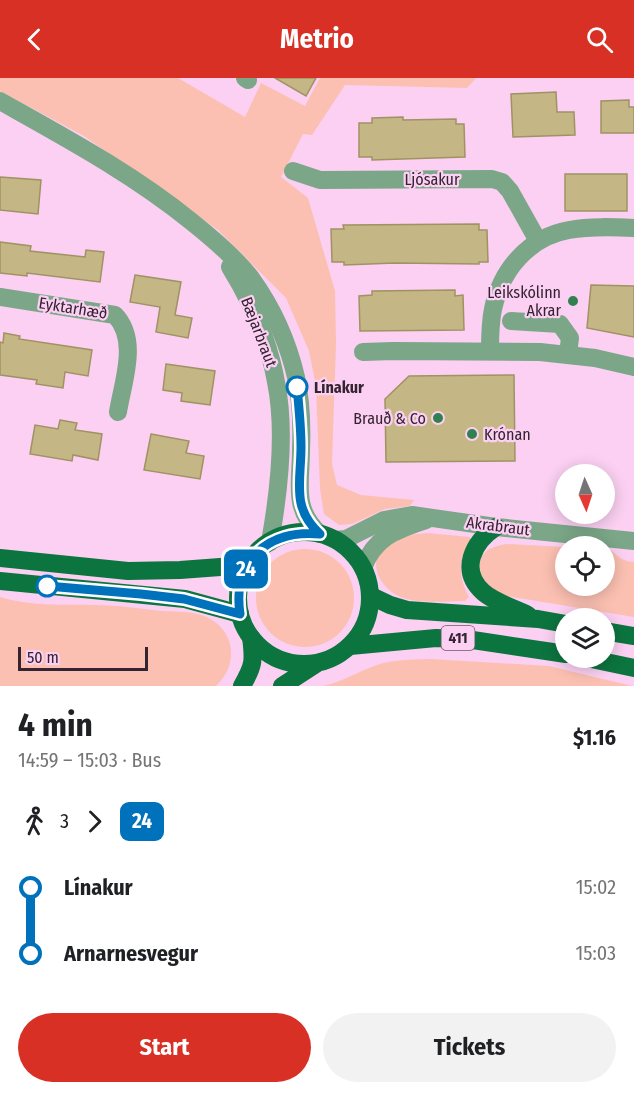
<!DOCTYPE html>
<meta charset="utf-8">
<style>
body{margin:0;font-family:"Fira Sans Condensed",sans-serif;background:#f2f2f2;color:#202124;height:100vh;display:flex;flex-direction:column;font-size:22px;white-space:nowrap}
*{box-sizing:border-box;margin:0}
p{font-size:20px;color:#757577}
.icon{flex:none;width:33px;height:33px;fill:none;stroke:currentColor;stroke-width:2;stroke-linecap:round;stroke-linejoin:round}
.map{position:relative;height:608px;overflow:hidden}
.details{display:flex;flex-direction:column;background:#fff;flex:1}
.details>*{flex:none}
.badge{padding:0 12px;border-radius:9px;font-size:21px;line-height:39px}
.needle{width:39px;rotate:177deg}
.controls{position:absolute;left:555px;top:386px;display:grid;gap:12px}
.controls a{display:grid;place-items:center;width:60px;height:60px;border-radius:50%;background:#fff;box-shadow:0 3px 15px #0003;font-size:30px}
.scale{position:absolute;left:18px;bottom:15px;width:130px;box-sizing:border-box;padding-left:6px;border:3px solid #342330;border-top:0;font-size:16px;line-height:21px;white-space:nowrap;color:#342330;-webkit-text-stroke:4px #fbd0f2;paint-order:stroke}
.map>.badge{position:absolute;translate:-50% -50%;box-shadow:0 0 0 3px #fff}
.legs{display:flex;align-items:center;gap:9px;height:66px;padding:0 18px;font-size:20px}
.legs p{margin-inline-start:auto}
.headline{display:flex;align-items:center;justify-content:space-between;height:102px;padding:0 18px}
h1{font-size:33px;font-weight:700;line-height:45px}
.primary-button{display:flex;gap:12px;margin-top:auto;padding:12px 18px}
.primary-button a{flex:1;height:69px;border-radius:36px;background:#d93025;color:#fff;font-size:24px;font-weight:700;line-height:69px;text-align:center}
.primary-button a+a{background:#f2f2f2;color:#202124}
ul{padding:0 18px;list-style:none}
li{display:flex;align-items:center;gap:21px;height:66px;font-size:22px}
li i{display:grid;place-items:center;width:9px;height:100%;margin:0 8px;background:currentColor}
li i::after{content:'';width:15px;height:15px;margin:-8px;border:4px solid;border-radius:50%;background:#fff}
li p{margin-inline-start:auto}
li:first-child i{background:linear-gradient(#0000 50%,currentColor 0)}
li:last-child i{background:linear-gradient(currentColor 50%,#0000 0)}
header{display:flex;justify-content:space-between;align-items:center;height:78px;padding:0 18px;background:#d93025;color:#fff;font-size:27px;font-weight:700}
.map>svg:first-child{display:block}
.green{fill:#fbc0b2}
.building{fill:#c5b686;stroke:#a09263;stroke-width:1.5}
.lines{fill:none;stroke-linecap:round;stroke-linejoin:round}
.minor{stroke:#7ba688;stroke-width:18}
.major{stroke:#0c743f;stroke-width:18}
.line-1-casing{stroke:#fff;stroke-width:14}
.line-1{stroke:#0072bc;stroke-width:9}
.poi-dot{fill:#328050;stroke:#fbd0f2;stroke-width:2}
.stop-1-dot{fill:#fff;stroke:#0072bc;stroke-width:3}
.labels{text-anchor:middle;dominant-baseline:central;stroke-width:4.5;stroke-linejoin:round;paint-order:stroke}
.shield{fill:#fbd0f2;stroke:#70576a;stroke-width:1.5}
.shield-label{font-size:15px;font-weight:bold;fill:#342330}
.street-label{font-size:16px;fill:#342330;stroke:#fbd0f2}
.poi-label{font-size:16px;fill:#342330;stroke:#fbd0f2;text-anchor:end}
.stop-label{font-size:16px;font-weight:bold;fill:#342330;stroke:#fbd0f2;text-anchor:start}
</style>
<header><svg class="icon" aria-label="back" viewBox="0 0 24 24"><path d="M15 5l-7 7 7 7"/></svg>Metrio<svg class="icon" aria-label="search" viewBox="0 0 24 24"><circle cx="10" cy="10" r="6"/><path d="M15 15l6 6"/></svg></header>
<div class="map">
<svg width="634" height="608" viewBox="0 0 634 608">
<rect width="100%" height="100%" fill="#fbd0f2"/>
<g class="green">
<path d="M0 0H178L245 39 261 5 305 28 320 0H476L467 10 345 7 312 57 303 56 281 99 308 120 335 213 336 266 332 386 337 407 361 417 414 422 410 428 385 431 352 446 339 447 324 436 320 411 316 308 309 273 286 220 218 152 84 58 0 13Z"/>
<path d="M427 455 470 459V465C457 482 459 500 469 519L465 523C446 523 422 526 403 520 383 513 366 488 383 468 393 457 413 457 427 455Z"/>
<path d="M506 466 565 469 566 507H604L605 471C617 472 616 483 634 484V539L506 518 494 514 479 498C479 475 485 470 506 466Z"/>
<circle cx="305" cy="520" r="49"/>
<path d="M0 519C34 529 60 526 95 527 118 527 141 531 163 533 179 534 199 533 212 542 223 548 232 563 231 576 231 589 225 599 216 608H0Z"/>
<path d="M430 581 549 588 632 608H323C342 604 359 593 377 587 394 581 412 582 430 581Z"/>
</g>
<g class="building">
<path d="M275 0H316L306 18Z"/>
<path d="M556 14 557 34H574L575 57 513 59 511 16Z"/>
<path d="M629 22V29H634V55H601V23Z"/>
<path d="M403 39V42L456 41V46H464L465 79 372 82V79H359V45H372V40Z"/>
<rect x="565" y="96" width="62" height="37"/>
<path d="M0 99 41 102 38 136 0 132Z"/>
<path d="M479 146V152H487L488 184H479V186L395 185 344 187V184H332L331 151H344L343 147Z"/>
<path d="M0 164 31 168 30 173 85 179 86 172 104 174 100 204 27 195V198L0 195Z"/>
<path d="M135 197 181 204 175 237 192 240 188 260 156 254 160 229 130 224Z"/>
<path d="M591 207 634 208V259L587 250Z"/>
<path d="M455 212V218L463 217 464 252 360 253 359 218 372 217V213Z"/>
<path d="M4 255 20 258 19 261 92 272 88 298 65 294 63 310 36 306 37 302 0 297V264L3 265Z"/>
<path d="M166 286 215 293 210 327 181 323 182 315 163 312Z"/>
<path d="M514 297 515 383 386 384 385 321 409 298Z"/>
<path d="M60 342 77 345 75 352 102 356 98 382 73 377 72 383 30 376 35 347 58 351Z"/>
<path d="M151 356 189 363 186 375 204 378 200 401 144 392Z"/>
</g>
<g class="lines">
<g class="minor">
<path d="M245 0 248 2"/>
<path d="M0 23C66 60 133 96 192 144 212 160 235 179 251 200 272 229 288 265 296 299 301 322 302 348 301 372 301 405 292 431 320 456"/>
<path d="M293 93 320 102 492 101 502 104 510 113 538 163"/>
<path d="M230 189C251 223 269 264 276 304 286 353 279 414 270 464"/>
<path d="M0 219 115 237C139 262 123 303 118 334"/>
<path d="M511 243 560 246 570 260 568 276"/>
<path d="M490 273C490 259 490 245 493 231 501 192 529 159 569 152 590 148 613 149 634 150"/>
<path d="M363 274 393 273 540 274 595 280 634 289"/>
<path d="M336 462 346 461 384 442 412 437 496 449 634 463"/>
<path d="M363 490C375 458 397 452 426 442"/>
</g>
<g class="major">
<path d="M496 449C473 464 459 492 483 514 494 524 514 530 528 537"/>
<circle cx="304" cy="520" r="66"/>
<path d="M0 480 128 493 180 492 247 487"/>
<path d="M0 503 185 521 240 536"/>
<path d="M371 518 390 527 407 532 538 541 566 546"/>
<path d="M604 553 634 558"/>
<path d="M350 568 436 560 466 561 566 576"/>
<path d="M582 579 634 590"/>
<path d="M242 608C254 587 254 583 251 559"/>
<path d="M282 608 316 586"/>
</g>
</g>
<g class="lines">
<defs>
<path id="line-1" d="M47 508 141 516 184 521 240 536C232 483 268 451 320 456 291 430 301 404 301 369 301 349 299 329 297 309"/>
</defs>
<use href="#line-1" class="line-1-casing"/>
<use href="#line-1" class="line-1"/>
</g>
<g class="poi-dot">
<circle cx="573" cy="223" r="6"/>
<circle cx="438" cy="340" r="6"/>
<circle cx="472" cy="356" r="6"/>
</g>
<g class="stop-1-dot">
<circle cx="297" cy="309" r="10"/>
<circle cx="47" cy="508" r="10"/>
</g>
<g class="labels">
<rect class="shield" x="441.5" y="548" width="33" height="24" rx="4.5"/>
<g class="shield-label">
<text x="458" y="560">411</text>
</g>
<g class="street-label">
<text x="432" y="101">Ljósakur</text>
<text transform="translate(73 230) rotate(9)">Eyktarhæð</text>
<text transform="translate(259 254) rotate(69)">Bæjarbraut</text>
<text transform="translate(498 448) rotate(7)">Akrabraut</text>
</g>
<g class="poi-label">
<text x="561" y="214">Leikskólinn<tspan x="561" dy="18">Akrar</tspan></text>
<text x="426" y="340">Brauð &amp; Co</text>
<text x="484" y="356" text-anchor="start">Krónan</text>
</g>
<g class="stop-label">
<text x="314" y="309">Línakur</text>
</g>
</g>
</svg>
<div class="controls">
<a><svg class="needle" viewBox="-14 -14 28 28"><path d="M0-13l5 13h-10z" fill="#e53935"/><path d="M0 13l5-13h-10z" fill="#757577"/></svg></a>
<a><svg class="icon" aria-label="locate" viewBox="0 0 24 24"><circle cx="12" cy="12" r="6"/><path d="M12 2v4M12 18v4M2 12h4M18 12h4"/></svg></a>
<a><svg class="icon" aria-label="layers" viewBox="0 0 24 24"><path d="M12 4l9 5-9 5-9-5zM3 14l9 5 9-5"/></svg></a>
</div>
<div class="scale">50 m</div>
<b class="badge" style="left:246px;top:491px;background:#0072bc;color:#fff">24</b>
</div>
<section class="details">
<div class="headline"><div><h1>4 min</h1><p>14:59 – 15:03 · Bus</p></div><b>$1.16</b></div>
<div class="legs"><svg class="icon" aria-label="walk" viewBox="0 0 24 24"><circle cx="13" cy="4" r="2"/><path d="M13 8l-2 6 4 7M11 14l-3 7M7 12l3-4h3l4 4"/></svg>3<svg class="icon" aria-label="forward" viewBox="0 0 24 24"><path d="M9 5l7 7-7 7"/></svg><b class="badge" style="background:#0072bc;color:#fff">24</b></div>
<ul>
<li><i style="color:#0072bc"></i><b>Línakur</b><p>15:02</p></li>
<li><i style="color:#0072bc"></i><b>Arnarnesvegur</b><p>15:03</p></li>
</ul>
<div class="primary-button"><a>Start</a><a>Tickets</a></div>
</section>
